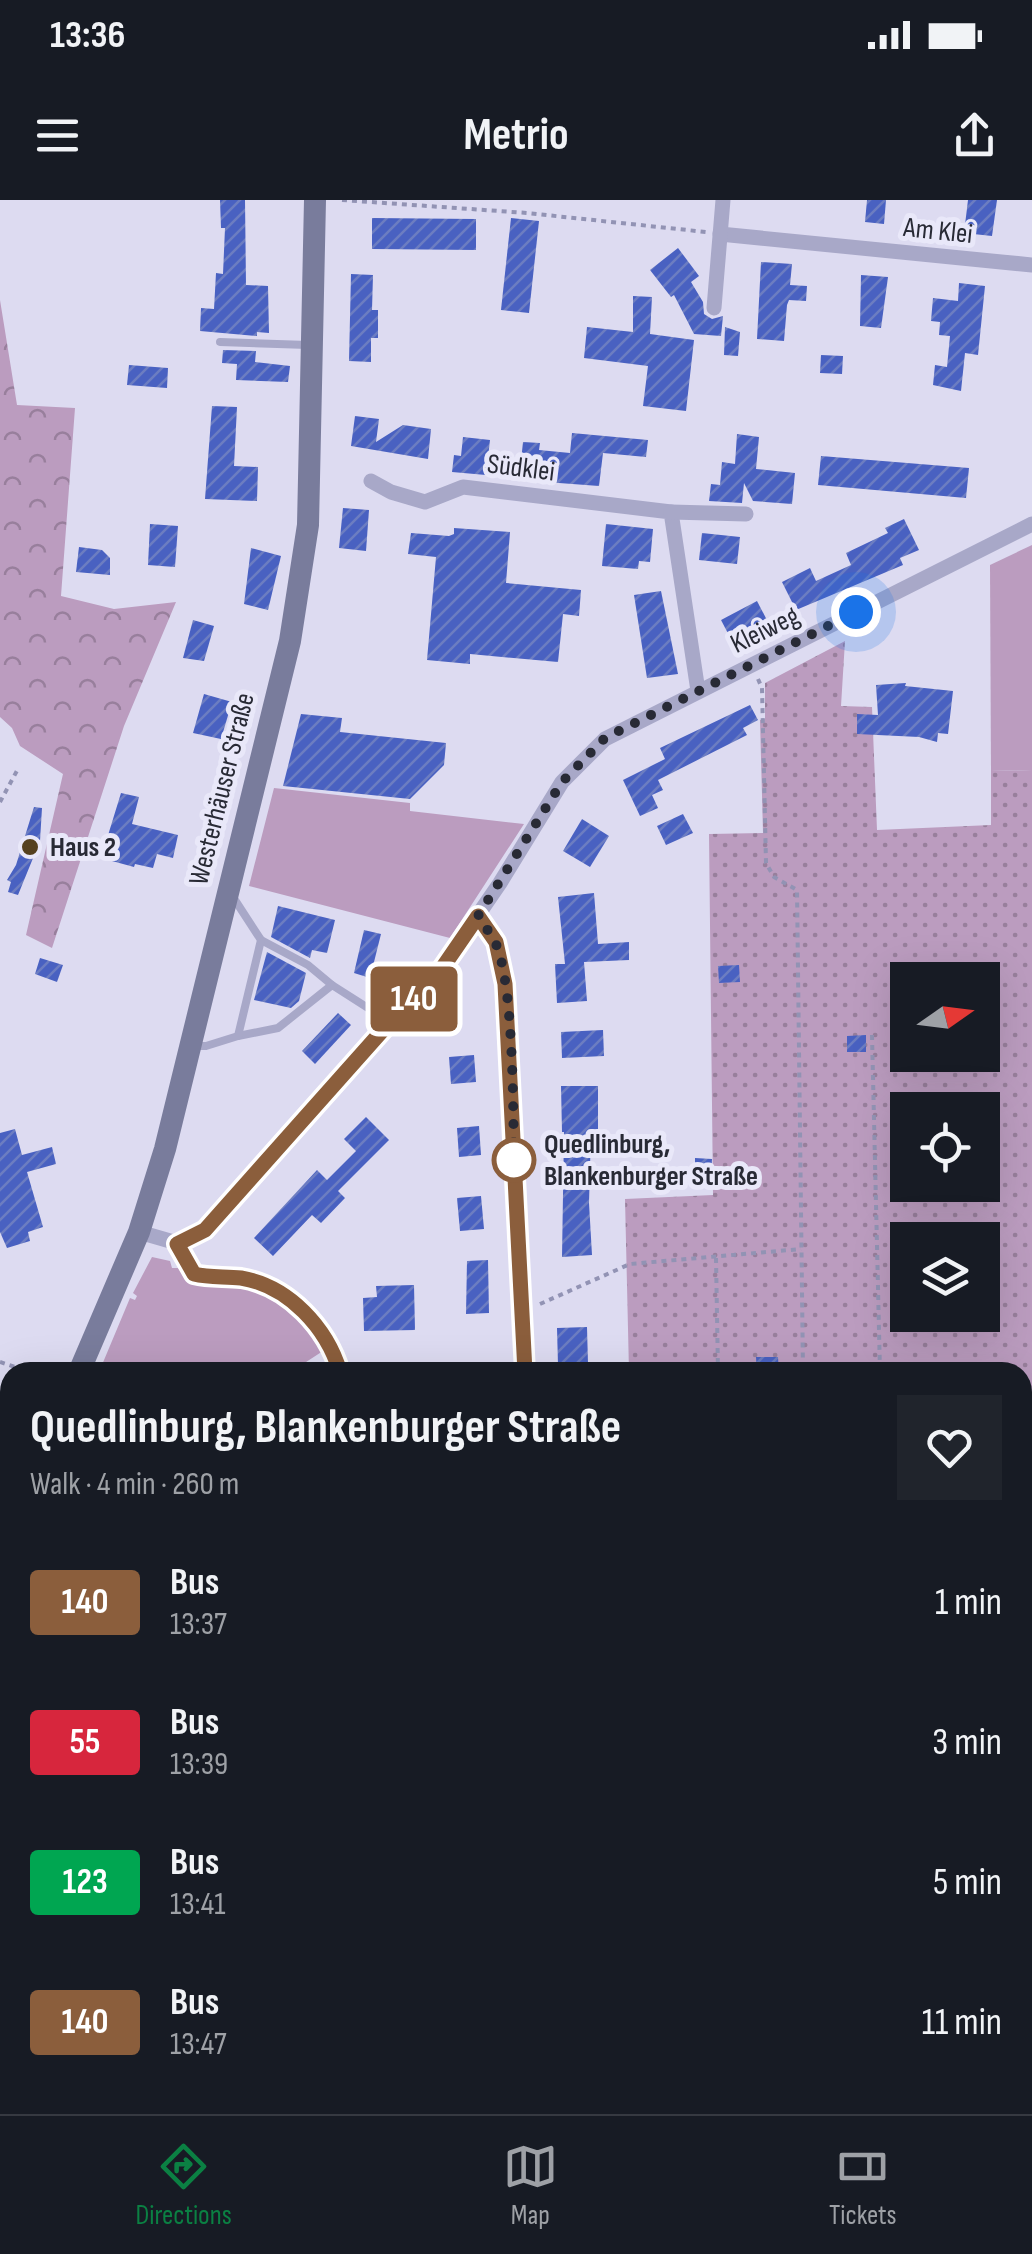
<!DOCTYPE html>
<meta charset="utf-8">
<style>
body{margin:0;font-family:"Sofia Sans Condensed",sans-serif;background:#20242c;color:#f1f3f6;height:100vh;display:flex;flex-direction:column;font-size:38px;white-space:nowrap}
*{box-sizing:border-box;margin:0}
p{font-size:32px;color:#9ea1a6}
.icon{flex:none;width:55px;height:55px;fill:none;stroke:currentColor;stroke-width:2;stroke-linecap:round;stroke-linejoin:round}
.map{position:relative;flex:1;overflow:hidden}
.panel{position:absolute;left:0px;top:1162px;width:1032px;height:752px;display:flex;flex-direction:column;background:#171b24;border-radius:30px 30px 0 0;box-shadow:0 10px 40px #0002}
.panel>*{flex:none}
.badge{padding:0 20px;border-radius:8px;font-size:35px;line-height:65px}
.needle{width:65px;rotate:76deg}
.fabs{position:absolute;left:890px;top:762px;display:grid;gap:20px}
.fabs a{display:grid;place-items:center;width:110px;height:110px;border-radius:0px;background:#171b24;box-shadow:0 10px 40px #0002;font-size:50px}
.you{position:absolute;width:50px;height:50px;margin:-25px;border:8px solid #fff;border-radius:50%;background:#1a73e8;box-shadow:0 0 0 15px #1a73e833}
.map>.badge{position:absolute;translate:-50% -50%;box-shadow:0 0 0 5px #fff}
.round{display:grid;place-items:center;flex:none;width:105px;height:105px;border-radius:0px;background:#20242c}
.headline{display:flex;align-items:center;justify-content:space-between;height:170px;padding:0 30px}
h1{font-size:48px;font-weight:700;line-height:75px}
ul{padding:0;list-style:none}
li{display:flex;align-items:center;gap:30px;height:140px;padding:0 30px}
li div{flex:1}
li b{display:block;font-size:38px}
li em{font-style:normal}
li .badge{min-width:110px;font-weight:700;text-align:center}
.status{display:flex;justify-content:space-between;align-items:center;height:70px;padding:0 50px;background:#171b24;direction:ltr}
.status svg{height:28px;fill:currentColor}
header{display:flex;justify-content:space-between;align-items:center;height:130px;padding:0 30px;background:#171b24;font-size:45px;font-weight:700}
.menu{display:flex;justify-content:space-around;align-items:center;height:140px;border-top:2px solid #363941;background:#171b24;font-size:28px;color:#9ea1a6}
.menu a{display:grid;justify-items:center;gap:5px}
.menu .on{color:#0b8043}
.map>svg:first-child{display:block}
.grass{fill:#bb9cbf}
.forest{fill:url(#forest-crowns)}
.park{fill:url(#park-dots);fill-rule:evenodd}
.building{fill:url(#building-hatch)}
.lines{fill:none;stroke-linecap:round;stroke-linejoin:round}
.path{stroke:#9293b4;stroke-width:4;stroke-dasharray:5 5;stroke-linecap:butt}
.lane{stroke:#a8a8c8;stroke-width:8}
.street{stroke:#a8a8c8;stroke-width:15}
.secondary{stroke:#797c9c;stroke-width:22}
.line-casing{stroke:#fff;stroke-width:22}
.line{stroke:#8b5e3c;stroke-width:15}
.walk{stroke:#282a35;stroke-width:10;stroke-dasharray:0 18}
.poi-dot{fill:#55411f;stroke:#e9e8f9;stroke-width:4}
.stop-dot{fill:#fff;stroke:#8b5e3c;stroke-width:5}
.labels{text-anchor:middle;dominant-baseline:central;stroke-width:10;stroke-linejoin:round;paint-order:stroke}
.street-label{font-size:28px;fill:#282a35;stroke:#e9e8f9}
.poi-label{font-size:28px;font-weight:bold;fill:#282a35;stroke:#e9e8f9;text-anchor:start}
.stop-label{font-size:28px;font-weight:bold;fill:#282a35;stroke:#e9e8f9;text-anchor:start}
</style>
<div class="status"><b>13:36</b><svg viewBox="0 0 49 12"><path d="M0 12V9h3v3zM5 12V6h3v6zM10 12V3h3v9zM15 12V0h3v12zM26 1h20v11H26zM47 4h2v5h-2z"/></svg></div>
<header><svg class="icon" aria-label="menu" viewBox="0 0 24 24"><path d="M4 6h16M4 12h16M4 18h16"/></svg>Metrio<svg class="icon" aria-label="share" viewBox="0 0 24 24"><path d="M12 15V3M7 8l5-5 5 5M5 13v7h14v-7"/></svg></header>
<div class="map">
<svg width="1032" height="1914" viewBox="0 0 1032 1914">
<defs>
<pattern id="forest-crowns" width="20" height="18" patternUnits="userSpaceOnUse" patternTransform="scale(2.5)"><rect width="20" height="18" fill="#bb9cbf"/><path d="M2 6a3 3 0 1 1 6 0M12 15a3 3 0 1 1 6 0" fill="none" stroke="#987f9c"/></pattern>
<pattern id="park-dots" width="8" height="8" patternUnits="userSpaceOnUse" patternTransform="scale(2.5)"><rect width="8" height="8" fill="#bb9cbf"/><path d="M2 2h.1M6 6h.1" fill="none" stroke="#987f9c" stroke-width="1.8" stroke-linecap="round"/></pattern>
<pattern id="building-hatch" width="6" height="6" patternUnits="userSpaceOnUse" patternTransform="scale(2.5)"><rect width="6" height="6" fill="#4961c1"/><path d="M-1 1l2-2M0 6l6-6M5 7l2-2" fill="none" stroke="#6c7dc1"/></pattern>
</defs>
<rect width="100%" height="100%" fill="#dddbf1"/>
<g class="grass">
<path d="M1032 345V570L991 571 990 365Z"/>
<path d="M274 588 410 603V611L524 624 450 738 249 686Z"/>
<path d="M152 1057 170 1061 172 1068H178C196 1094 218 1081 244 1087 281 1095 306 1119 323 1151L303 1164 300 1172H99L130 1098 135 1100 137 1096 133 1093Z"/>
</g>
<path class="forest" d="M0 100 17 205 75 208 61 396 114 409 176 402 124 526 52 748 26 735 63 574 20 546 12 528 0 517Z"/>
<g class="park">
<path d="M845 441 841 506 872 507 877 630 991 625V571L1032 570V1838H1022V1172H629L625 999 713 995 709 634 763 633 760 520 765 519V483ZM908 780H982V855H908ZM908 910H982V985H908ZM908 1040H982V1115H908Z"/>
<rect x="647" y="1905" width="134" height="9"/>
</g>
<g class="building">
<path d="M220 0H245L246 85 268 86 269 133 257 132V136L200 131 201 108 214 109 216 73 223 74 225 28H221Z"/>
<path d="M867 0H886L884 24 865 22Z"/>
<path d="M968 0H997L992 36 964 33Z"/>
<path d="M372 18 476 19V50L372 49Z"/>
<path d="M511 18 539 21 529 113 501 110Z"/>
<path d="M678 48 699 76 691 82 703 102 704 114 712 119 723 116 721 136 694 134 674 95 671 97 650 70Z"/>
<path d="M761 62 792 64 790 85 807 86 806 101 789 100 787 105 784 141 757 139Z"/>
<path d="M351 74 373 75 372 110H378V138H371V162L349 161Z"/>
<path d="M861 75 888 77 881 128 860 126Z"/>
<path d="M959 83 985 86 978 155 965 153 961 191 933 185 935 165 947 167 950 136 939 135 940 122 931 121 933 98 958 101Z"/>
<path d="M633 96 652 97 650 134 694 140 686 211 643 206 648 166 584 158 587 127 633 132Z"/>
<path d="M725 127 740 132 738 156 724 155Z"/>
<path d="M223 150 256 151 255 162 290 166 288 182 236 180 237 164 222 163Z"/>
<path d="M821 155 843 156 842 174 820 173Z"/>
<path d="M129 165 168 168 167 188 127 185Z"/>
<path d="M212 206 237 207 234 266 258 267 257 301 205 299Z"/>
<path d="M355 216 379 219 376 242 403 225 431 229 428 259 351 246Z"/>
<path d="M572 233 648 240 646 257 603 253 599 286 519 280 523 242 540 243 539 250 570 253Z"/>
<path d="M737 234 759 237 756 269 795 273 792 304 753 301 744 283 742 303 709 301 711 284 720 285 722 262 735 264Z"/>
<path d="M463 237 490 240 486 275 452 272 454 255 461 256Z"/>
<path d="M821 256 969 268 966 298 818 285Z"/>
<path d="M343 308 369 310 366 351 339 348Z"/>
<path d="M904 319 919 350 900 358 903 365 796 410 782 382 810 368 816 381 851 365 846 353 888 333 885 328Z"/>
<path d="M150 324 178 326 175 367 148 365Z"/>
<path d="M606 324 653 329 650 362 639 361 638 369 602 366Z"/>
<path d="M454 328 510 332 506 383 581 390 579 416 563 414 558 462 470 454V464L427 460 436 357 408 354 411 333 449 336 454 334Z"/>
<path d="M702 333 740 337 737 364 699 360Z"/>
<path d="M79 347 102 350 110 358V375L76 372Z"/>
<path d="M251 348 281 356 268 410 244 404Z"/>
<path d="M661 391 678 474 647 478 634 395Z"/>
<path d="M757 401 769 424 733 443 721 420Z"/>
<path d="M193 420 214 426 204 461 183 458Z"/>
<path d="M906 483 905 486 953 491 948 534 938 533 937 542 919 537 857 534V514L878 515 876 485Z"/>
<path d="M204 494 232 502 221 539 193 533Z"/>
<path d="M750 505 758 520 743 528 747 535 658 580 663 590 652 595 658 608 640 616 623 580 665 559 660 548Z"/>
<path d="M301 514 342 518 340 532 446 543 444 565 410 599 283 586Z"/>
<path d="M121 593 139 597 132 624 178 635 173 658 157 654 153 668 135 664 134 667 101 658Z"/>
<path d="M34 607 42 608 40 641 18 695 8 692 11 682 7 680 16 665Z"/>
<path d="M683 614 693 633 666 645 657 626Z"/>
<path d="M582 619 609 636 590 667 563 651Z"/>
<path d="M594 693 598 744 629 742V760L584 762 587 801 557 803 555 764H565L558 697Z"/>
<path d="M278 706 335 720 327 753 312 750 310 758 271 737Z"/>
<path d="M364 730 381 734 370 778 354 773Z"/>
<path d="M267 752 306 773 299 801 291 808 254 800Z"/>
<path d="M40 758 63 765 57 782 35 774Z"/>
<path d="M739 765 740 782 719 783 718 766Z"/>
<path d="M338 813 351 825 315 864 302 851Z"/>
<path d="M603 830 604 856 562 858 561 832Z"/>
<path d="M866 835V852H847V836Z"/>
<path d="M474 855 476 882 451 884 449 857Z"/>
<path d="M561 886H598V932H591L589 1003 592 1055 562 1057 564 932H562Z"/>
<path d="M366 917 389 940 338 991 345 998 321 1023 312 1015 273 1056 254 1038 317 970 327 980 356 951 344 939Z"/>
<path d="M479 926 481 955 459 957 457 928Z"/>
<path d="M15 929 22 955 52 947 56 964 27 972 43 1027 28 1032 30 1041 7 1048 0 1032V933Z"/>
<path d="M695 958 712 959 711 978 695 977Z"/>
<path d="M481 996 484 1029 460 1031 457 998Z"/>
<path d="M488 1060 489 1113 466 1114 467 1061Z"/>
<path d="M414 1085 415 1130 364 1131 363 1098 377 1097 376 1086Z"/>
<path d="M587 1127 588 1164 558 1165 557 1128Z"/>
<path d="M756 1157H778L779 1172H757Z"/>
</g>
<g class="lines">
<g class="path">
<path d="M342 0 527 13 706 32"/>
<path d="M758 479 762 488 766 663 774 677 797 690 803 1172"/>
<path d="M0 602 19 567"/>
<path d="M872 835 880 1172"/>
<path d="M716 1058 718 1172"/>
<path d="M540 1104 630 1064 801 1049"/>
<path d="M0 1162 30 1172"/>
<path d="M0 1299 6 1284"/>
<path d="M0 1400 8 1381"/>
</g>
<g class="lane">
<path d="M220 142 308 145"/>
<path d="M261 740 308 765 332 785"/>
<path d="M238 836 278 828 332 785 390 822"/>
<path d="M194 846H206L238 836 261 740 233 697"/>
<path d="M0 1269 10 1274"/>
<path d="M0 1692 10 1697"/>
</g>
<g class="street">
<path d="M720 34 1032 65"/>
<path d="M714 108 723 0"/>
<path d="M371 281 391 292 425 302 463 287 671 312 698 491"/>
<path d="M671 312 746 314"/>
<path d="M477 716 495 742 505 784 525 1172"/>
<path d="M139 1032 177 1043 205 1030 390 822 434 779 500 683 562 582 605 539 1032 324"/>
<path d="M177 1043 194 1074C210 1078 225 1076 241 1078 289 1086 326 1128 340 1172"/>
<path d="M1022 1856H1032"/>
<path d="M561 1905V1914"/>
<path d="M967 1914V1905"/>
</g>
<g class="secondary">
<path d="M79 1172 139 1032 165 949 290 441 308 325 315 0"/>
<path d="M0 1362 10 1337"/>
</g>
</g>
<g class="lines">
<defs>
<path id="line" d="M340 1172C327 1128 289 1086 241 1078 225 1076 210 1078 194 1074L177 1044 205 1030 390 822 434 780 478 716 496 742 505 784 525 1172"/>
</defs>
<use href="#line" class="line-casing"/>
<use href="#line" class="line"/>
<path class="walk" d="M514 960C513 912 514 781 495 742 491 733 483 725 478 716L562 582 605 538 856 412"/>
</g>
<circle class="poi-dot" cx="30" cy="647" r="10"/>
<circle class="stop-dot" cx="514" cy="960" r="20"/>
<g class="labels">
<g class="street-label">
<text transform="translate(938 31) rotate(6)">Am Klei</text>
<text transform="translate(521 268) rotate(7)">Südklei</text>
<text transform="translate(765 430) rotate(-26)">Kleiweg</text>
<text transform="translate(222 589) rotate(-76)">Westerhäuser Straße</text>
</g>
<g class="poi-label">
<text x="50" y="647">Haus 2</text>
</g>
<g class="stop-label">
<text x="544" y="944">Quedlinburg,<tspan x="544" dy="32">Blankenburger Straße</tspan></text>
</g>
</g>
</svg>
<div class="fabs">
<a><svg class="needle" viewBox="-14 -14 28 28"><path d="M0-13l5 13h-10z" fill="#e53935"/><path d="M0 13l5-13h-10z" fill="#9ea1a6"/></svg></a>
<a><svg class="icon" aria-label="locate" viewBox="0 0 24 24"><circle cx="12" cy="12" r="6"/><path d="M12 2v4M12 18v4M2 12h4M18 12h4"/></svg></a>
<a><svg class="icon" aria-label="layers" viewBox="0 0 24 24"><path d="M12 4l9 5-9 5-9-5zM3 14l9 5 9-5"/></svg></a>
</div>
<div class="you" style="left:856px;top:412px"></div>
<b class="badge" style="left:414px;top:799px;background:#8b5e3c;color:#fff">140</b>
<section class="panel">
<div class="headline"><div><h1>Quedlinburg, Blankenburger Straße</h1><p>Walk · 4 min · 260 m</p></div><a class="round"><svg class="icon" aria-label="heart" viewBox="0 0 24 24"><path d="M12 20l-8-8c-3-5 5-10 8-4 3-6 11-1 8 4z"/></svg></a></div>
<ul>
<li><span class="badge" style="background:#8b5e3c;color:#fff">140</span><div><b>Bus</b><p>13:37</p></div><em>1 min</em></li>
<li><span class="badge" style="background:#d7263d;color:#fff">55</span><div><b>Bus</b><p>13:39</p></div><em>3 min</em></li>
<li><span class="badge" style="background:#00a651;color:#fff">123</span><div><b>Bus</b><p>13:41</p></div><em>5 min</em></li>
<li><span class="badge" style="background:#8b5e3c;color:#fff">140</span><div><b>Bus</b><p>13:47</p></div><em>11 min</em></li>
</ul>
</section>
</div>
<nav class="menu">
<a class="on"><svg class="icon" aria-label="directions" viewBox="0 0 24 24"><path d="M12 3l9 9-9 9-9-9zM9 14v-3h6M13 9l2 2-2 2"/></svg>Directions</a>
<a><svg class="icon" aria-label="map" viewBox="0 0 24 24"><path d="M3 6l6-2 6 2 6-2v14l-6 2-6-2-6 2zM9 4v14M15 6v14"/></svg>Map</a>
<a><svg class="icon" aria-label="tickets" viewBox="0 0 24 24"><path d="M3 7h18v10H3zM15 7v10"/></svg>Tickets</a>
</nav>
